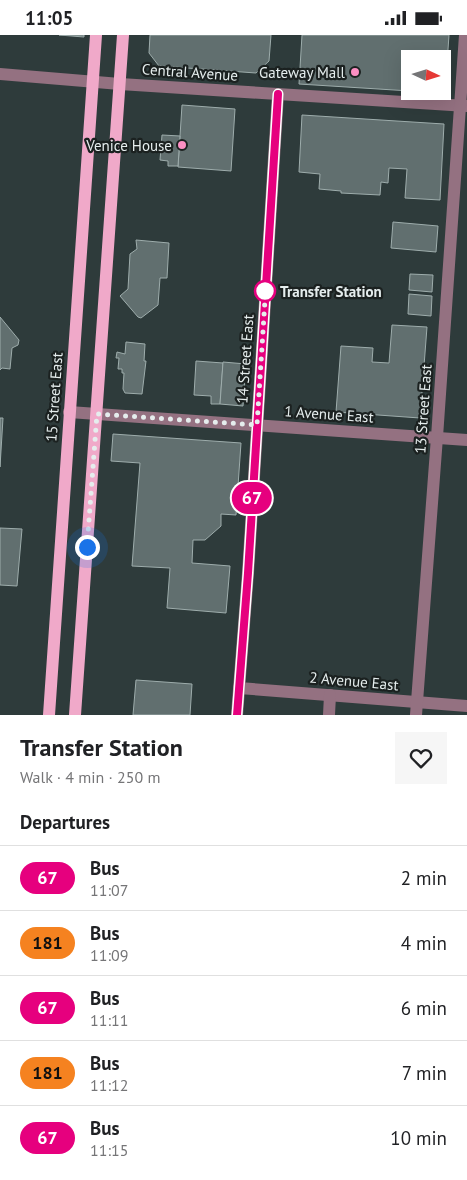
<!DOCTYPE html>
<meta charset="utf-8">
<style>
body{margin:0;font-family:"PT Sans",sans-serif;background:#f6f6f6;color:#202124;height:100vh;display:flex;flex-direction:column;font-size:19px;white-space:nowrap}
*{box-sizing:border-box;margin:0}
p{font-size:16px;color:#757577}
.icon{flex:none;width:28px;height:28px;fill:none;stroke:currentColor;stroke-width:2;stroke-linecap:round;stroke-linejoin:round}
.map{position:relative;height:680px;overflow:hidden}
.side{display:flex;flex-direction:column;background:#fff;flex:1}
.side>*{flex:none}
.badge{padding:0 10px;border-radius:16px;font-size:18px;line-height:32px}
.needle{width:32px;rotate:94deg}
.fabs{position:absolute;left:401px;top:15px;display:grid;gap:10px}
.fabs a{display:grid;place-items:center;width:50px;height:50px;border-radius:0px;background:#fff;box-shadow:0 5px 20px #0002;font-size:25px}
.you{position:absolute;width:25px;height:25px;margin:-12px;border:4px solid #fff;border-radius:50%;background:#1a73e8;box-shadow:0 0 0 8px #1a73e833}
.map>.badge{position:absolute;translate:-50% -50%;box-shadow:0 0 0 2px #fff}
h2{padding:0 20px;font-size:19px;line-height:45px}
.round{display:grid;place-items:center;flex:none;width:52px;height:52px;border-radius:0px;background:#f6f6f6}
.headline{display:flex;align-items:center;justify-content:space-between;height:85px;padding:0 20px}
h1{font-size:24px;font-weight:800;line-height:38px}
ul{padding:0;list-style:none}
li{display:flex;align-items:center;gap:15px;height:65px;padding:0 20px;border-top:1px solid #e0e0e0}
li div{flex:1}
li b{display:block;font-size:19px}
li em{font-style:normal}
li .badge{min-width:55px;font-weight:700;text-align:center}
.status{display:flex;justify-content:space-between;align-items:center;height:35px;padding:0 25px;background:#fff;direction:ltr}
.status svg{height:14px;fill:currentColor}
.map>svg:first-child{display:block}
.building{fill:#616f6f;stroke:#9eadac}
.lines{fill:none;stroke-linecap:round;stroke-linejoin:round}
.minor{stroke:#947181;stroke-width:12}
.major{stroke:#f0a9c9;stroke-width:12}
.line-casing{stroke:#fff;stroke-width:11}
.line{stroke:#e6007e;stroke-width:8}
.walk{stroke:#e5eded;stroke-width:5;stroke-dasharray:0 9}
.poi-dot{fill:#fc8fc3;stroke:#1b2120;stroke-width:2}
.stop-dot{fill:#fff;stroke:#e6007e;stroke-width:2.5}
.labels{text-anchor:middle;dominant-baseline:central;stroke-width:4.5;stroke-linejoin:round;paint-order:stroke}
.street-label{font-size:15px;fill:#e5eded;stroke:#1b2120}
.poi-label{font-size:15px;fill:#e5eded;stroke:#1b2120;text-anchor:end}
.stop-label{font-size:15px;font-weight:bold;fill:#e5eded;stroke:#1b2120;text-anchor:start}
</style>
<div class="status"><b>11:05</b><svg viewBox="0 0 49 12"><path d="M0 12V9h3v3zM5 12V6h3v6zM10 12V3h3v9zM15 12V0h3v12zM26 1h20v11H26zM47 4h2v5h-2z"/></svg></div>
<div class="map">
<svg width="467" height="680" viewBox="0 0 467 680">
<rect width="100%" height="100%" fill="#2e3b3b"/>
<g class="building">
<path d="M59 0H84V2Z"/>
<path d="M150 0H271L269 26 256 38 159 31 149 18Z"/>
<path d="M302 0H449L445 58 415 56H442V24H410V56L299 49Z"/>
<path d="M182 70 235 74 231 136 178 132Z"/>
<path d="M302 80 444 89 440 165 405 163 407 134 389 133 388 148 381 147 380 160 341 158V156L319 154 320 139 299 137Z"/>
<path d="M162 100 180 101 178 131H168V126L160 125Z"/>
<path d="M393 187 438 191 436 217 391 213Z"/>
<path d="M136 205 169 208 167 243H160L158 270 141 283 138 282 120 261 128 254 130 219 137 214Z"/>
<path d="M410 239 433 240 432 257 409 255Z"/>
<path d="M409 259 432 261 431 281 408 279Z"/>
<path d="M0 282 19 305 18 310 12 313 10 334 2 333 0 335Z"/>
<path d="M392 290 427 292 420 383 336 377 341 311 373 313 372 327 389 328Z"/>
<path d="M126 307 145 309 144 326H146L142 359 125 358 123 354 124 338H122V334H118L119 323H116L117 317 125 319Z"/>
<path d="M196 326 223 328 220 369H211V361L194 360Z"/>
<path d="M223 327 246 329 243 371 220 369Z"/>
<path d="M0 383H3L0 432Z"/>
<path d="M113 399 241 408 236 480 221 479V491L205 505H193L192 528 230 531 226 578 167 573 170 533 132 531 140 428 111 426Z"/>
<path d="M0 493 22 494 17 551 0 550Z"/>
<path d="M136 645 192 649 190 680H133Z"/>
</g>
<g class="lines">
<g class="minor">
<path d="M0 39 120 49 467 71"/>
<path d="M69 377 467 405"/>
<path d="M239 653 467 671"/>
<path d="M237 680 248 538 278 59"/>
<path d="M329 680 330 660"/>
<path d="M416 680 437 402 465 0"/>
</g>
<g class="major">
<path d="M49 680 96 0"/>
<path d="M75 680 123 0"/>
</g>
</g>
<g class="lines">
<defs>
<path id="line" d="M237 680 248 538 278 59"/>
</defs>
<use href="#line" class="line-casing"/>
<use href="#line" class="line"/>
<path class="walk" d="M87 512 97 379 257 390 266 249 265 256"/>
</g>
<g class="poi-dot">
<circle cx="355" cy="37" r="5"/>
<circle cx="182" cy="110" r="5"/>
</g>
<circle class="stop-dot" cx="265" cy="256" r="10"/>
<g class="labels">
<g class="street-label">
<text transform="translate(190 37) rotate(4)">Central Avenue</text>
<text transform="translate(245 324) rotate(-86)">14 Street East</text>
<text transform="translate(54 362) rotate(-86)">15 Street East</text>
<text transform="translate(423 374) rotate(-86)">13 Street East</text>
<text transform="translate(329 379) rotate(4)">1 Avenue East</text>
<text transform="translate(354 646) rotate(5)">2 Avenue East</text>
</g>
<g class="poi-label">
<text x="345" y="37">Gateway Mall</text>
<text x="172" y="110">Venice House</text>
</g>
<g class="stop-label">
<text x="280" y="256">Transfer Station</text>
</g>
</g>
</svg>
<div class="fabs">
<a><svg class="needle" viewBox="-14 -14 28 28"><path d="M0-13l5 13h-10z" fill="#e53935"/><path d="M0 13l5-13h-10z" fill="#757577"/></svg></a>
</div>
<div class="you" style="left:87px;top:512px"></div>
<b class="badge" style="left:252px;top:463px;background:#e6007e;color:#fff">67</b>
</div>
<section class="side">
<div class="headline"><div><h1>Transfer Station</h1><p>Walk · 4 min · 250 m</p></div><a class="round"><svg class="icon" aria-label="heart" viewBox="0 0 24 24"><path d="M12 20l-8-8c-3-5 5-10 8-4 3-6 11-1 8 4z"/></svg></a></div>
<h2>Departures</h2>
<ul>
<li><span class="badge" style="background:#e6007e;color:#fff">67</span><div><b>Bus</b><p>11:07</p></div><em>2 min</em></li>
<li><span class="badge" style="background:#f58220;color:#111">181</span><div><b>Bus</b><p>11:09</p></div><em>4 min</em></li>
<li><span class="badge" style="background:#e6007e;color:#fff">67</span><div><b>Bus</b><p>11:11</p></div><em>6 min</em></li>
<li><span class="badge" style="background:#f58220;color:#111">181</span><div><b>Bus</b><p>11:12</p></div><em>7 min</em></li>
<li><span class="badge" style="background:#e6007e;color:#fff">67</span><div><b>Bus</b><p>11:15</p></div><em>10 min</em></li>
</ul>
</section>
